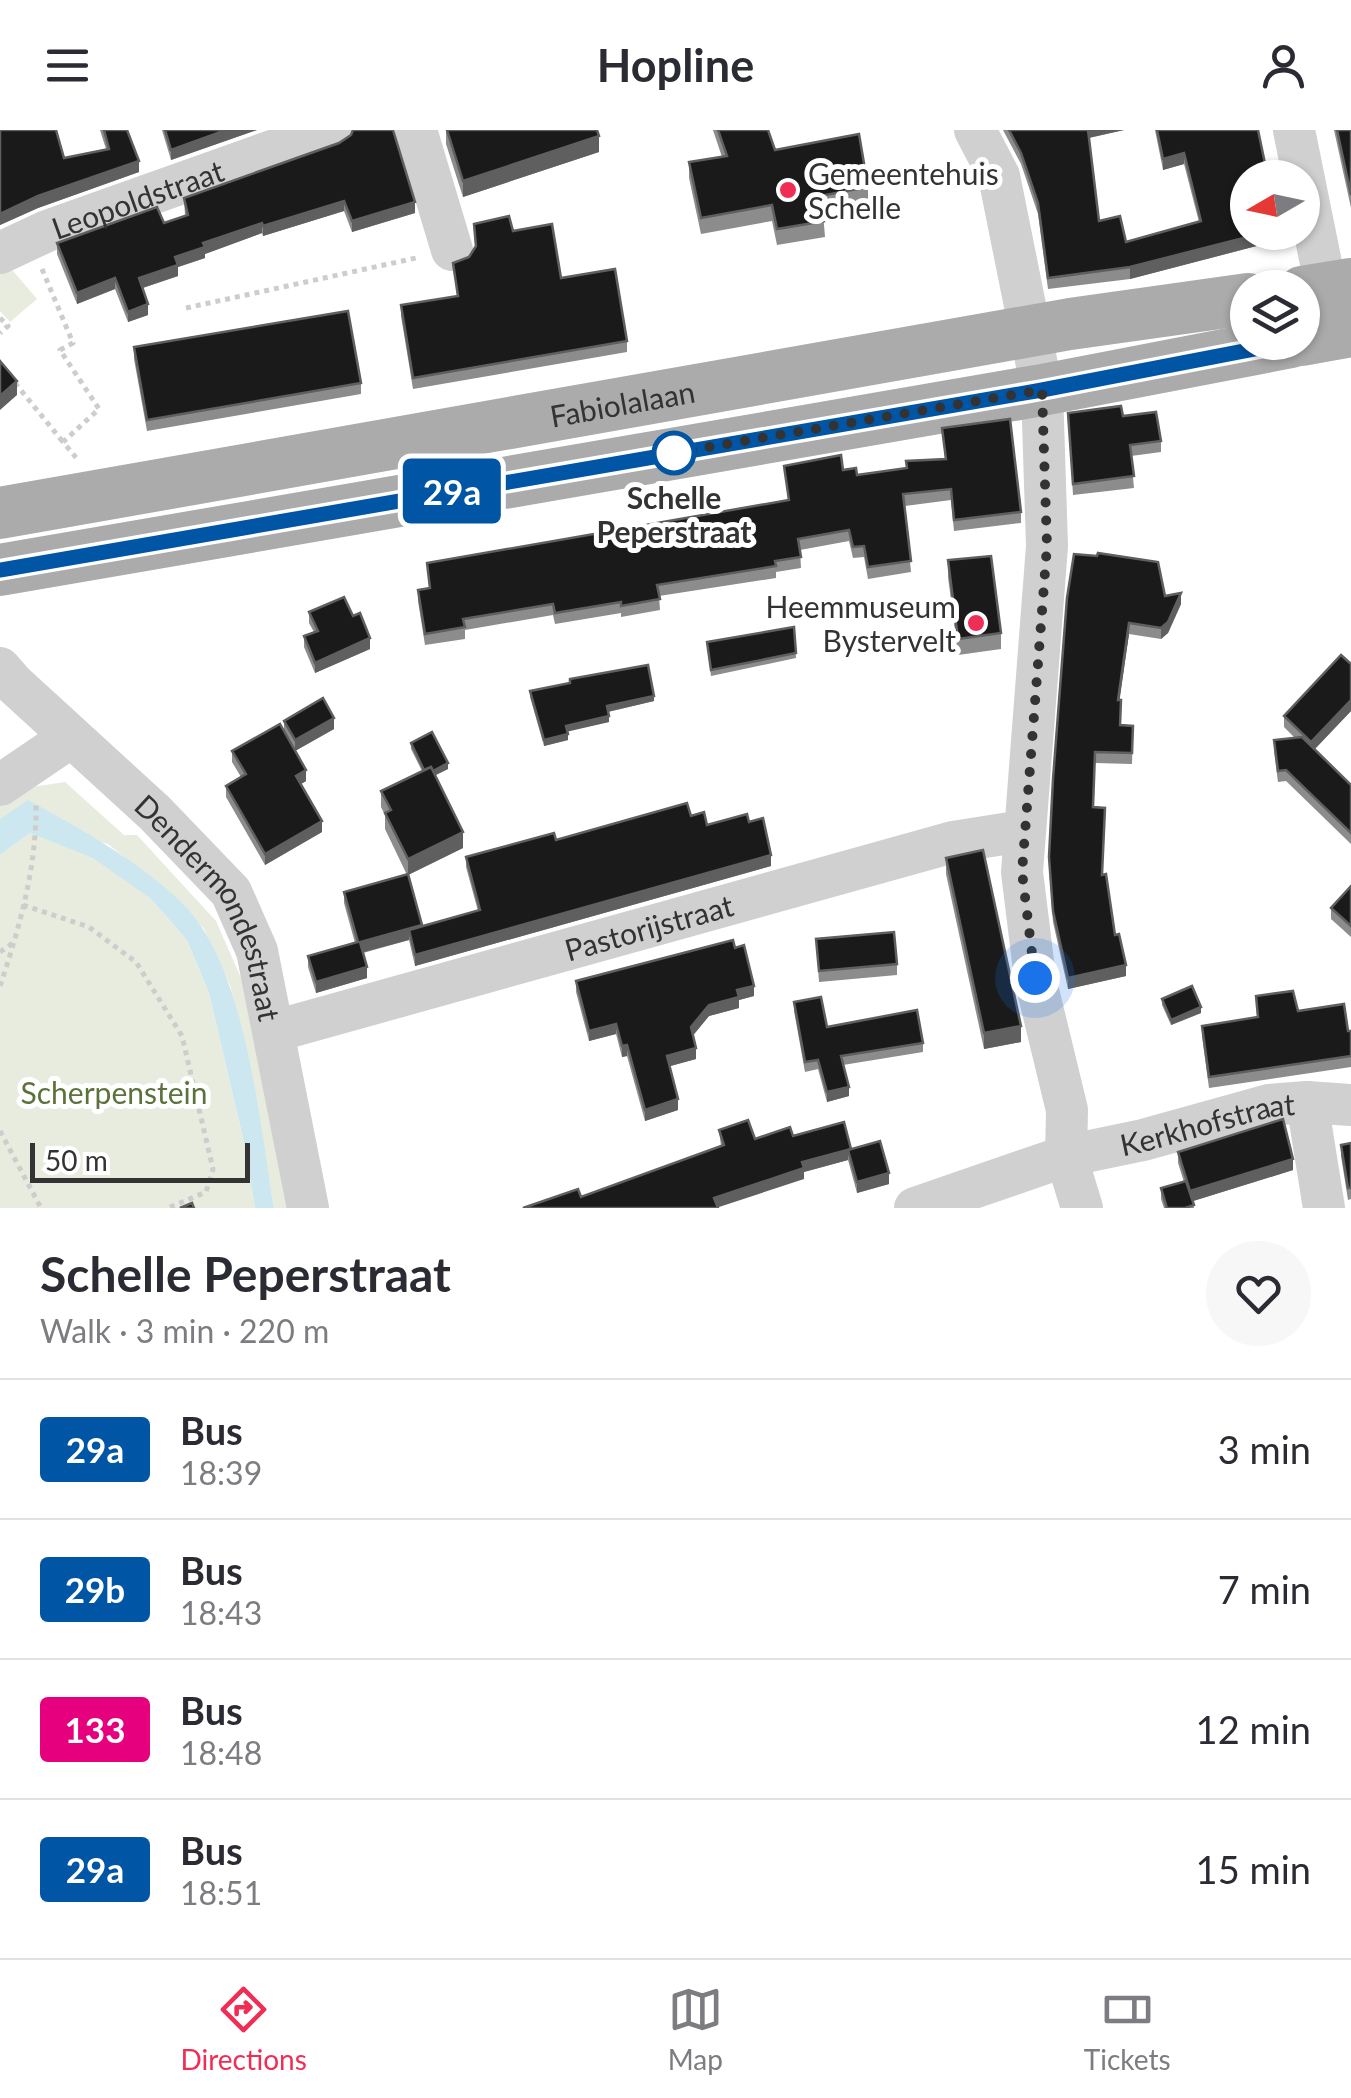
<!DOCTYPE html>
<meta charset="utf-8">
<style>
body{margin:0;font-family:Lato,sans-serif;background:#f7f7f7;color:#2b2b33;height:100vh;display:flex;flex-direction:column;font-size:38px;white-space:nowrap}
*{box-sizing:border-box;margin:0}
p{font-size:32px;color:#7c7c81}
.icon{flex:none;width:55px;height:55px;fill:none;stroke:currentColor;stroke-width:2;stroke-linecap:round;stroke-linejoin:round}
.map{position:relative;height:1078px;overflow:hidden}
.panel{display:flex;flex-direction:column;background:#fff;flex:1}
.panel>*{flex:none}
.badge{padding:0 20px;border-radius:8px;font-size:35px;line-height:65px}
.needle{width:65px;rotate:261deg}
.tools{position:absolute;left:1230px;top:30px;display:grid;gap:20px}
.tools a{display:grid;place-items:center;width:90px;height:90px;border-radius:50%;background:#fff;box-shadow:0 2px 8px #0004;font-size:50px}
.scale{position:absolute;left:30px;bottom:25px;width:220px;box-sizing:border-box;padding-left:10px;border:5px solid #333;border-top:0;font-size:28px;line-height:35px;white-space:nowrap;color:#333;-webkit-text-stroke:8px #fff;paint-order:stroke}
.you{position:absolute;width:50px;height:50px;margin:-25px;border:8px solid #fff;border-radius:50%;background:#1a73e8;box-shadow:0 0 0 15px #1a73e833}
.map>.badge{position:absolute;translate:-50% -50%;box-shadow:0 0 0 5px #fff}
.round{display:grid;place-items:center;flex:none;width:105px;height:105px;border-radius:52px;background:#f7f7f7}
.headline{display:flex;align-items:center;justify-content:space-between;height:170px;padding:0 40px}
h1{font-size:48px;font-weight:700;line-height:75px}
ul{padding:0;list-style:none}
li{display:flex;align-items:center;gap:30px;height:140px;padding:0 40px;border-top:2px solid #e1e1e2}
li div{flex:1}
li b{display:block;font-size:38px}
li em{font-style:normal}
li .badge{min-width:110px;font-weight:700;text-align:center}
header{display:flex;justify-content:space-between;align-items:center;height:130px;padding:0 40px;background:#fff;font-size:45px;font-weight:700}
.menu{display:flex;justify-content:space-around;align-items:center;height:140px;border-top:2px solid #e1e1e2;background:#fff;font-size:28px;color:#7c7c81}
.menu a{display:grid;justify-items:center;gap:5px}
.menu .current{color:#f02e55}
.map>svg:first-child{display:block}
.green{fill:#e8ecde}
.water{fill:#cce7f0}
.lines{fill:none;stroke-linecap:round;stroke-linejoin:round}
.path{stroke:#cdcdcd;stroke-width:5;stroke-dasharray:5 5;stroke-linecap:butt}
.minor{stroke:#d0d0d0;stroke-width:42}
.major{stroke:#ababab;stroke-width:52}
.wall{fill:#8c8c8c}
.shaded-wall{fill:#5f5f5f}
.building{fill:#1a1a1a;stroke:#5f5f5f;stroke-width:2.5}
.line-casing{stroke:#fff;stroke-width:22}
.line{stroke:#0056a4;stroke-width:15}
.walk{stroke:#333;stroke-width:10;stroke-dasharray:0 18}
.poi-dot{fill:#f02e55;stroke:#fff;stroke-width:4}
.stop-dot{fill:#fff;stroke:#0056a4;stroke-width:5}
.labels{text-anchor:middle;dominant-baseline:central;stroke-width:10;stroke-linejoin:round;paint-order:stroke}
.poi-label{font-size:30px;fill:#333;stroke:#fff;text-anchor:start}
.street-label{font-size:30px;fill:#333;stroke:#fff}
.stop-label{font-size:30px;font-weight:bold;fill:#333;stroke:#fff}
.park-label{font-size:30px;fill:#5c723c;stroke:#fff}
</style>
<header><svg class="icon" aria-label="menu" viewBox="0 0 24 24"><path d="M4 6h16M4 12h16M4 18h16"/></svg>Hopline<svg class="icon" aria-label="person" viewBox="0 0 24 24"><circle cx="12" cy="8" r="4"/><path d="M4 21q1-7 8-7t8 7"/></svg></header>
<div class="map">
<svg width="1351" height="1078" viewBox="0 0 1351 1078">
<rect width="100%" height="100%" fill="#fff"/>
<g class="green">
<path d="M8 135 37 169 10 192 0 181V142Z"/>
<path d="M65 652 124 705H137L216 791 245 857 288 1078H274L246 920 230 855 204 799 183 774 108 714 0 689V672L18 659Z"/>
<path d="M30 703 93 727 151 769 187 810 209 863 243 1008 255 1078H0V725Z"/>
</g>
<path class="water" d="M28 670C82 700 136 729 181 772 246 833 259 992 274 1078H255L243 1008 209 863 187 810 151 769 93 728 30 703 0 725V689Z"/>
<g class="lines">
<g class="path">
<path d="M42 139 73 213 60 220 99 279 63 312 78 330"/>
<path d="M186 178 416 128"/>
<path d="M0 188 8 196 0 203"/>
<path d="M15 253 63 312"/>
<path d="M23 775 89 797 136 832 182 906 213 1039 206 1062 168 1078"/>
<path d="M0 822 14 812"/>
<path d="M0 856C20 796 37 736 36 673"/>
<path d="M0 1001 41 1078"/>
</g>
<g class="minor">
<path d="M416 0 452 120"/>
<path d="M975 0 999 46 1042 260 1047 416 1022 742 1035 848 1067 980 1066 1026 1082 1078"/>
<path d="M1294 0 1326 158"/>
<path id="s1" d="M0 123 47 101 331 0"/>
<path id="s2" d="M0 538 14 554 155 683 231 762 257 821 308 1078"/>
<path d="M0 655 71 607"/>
<path id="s3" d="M275 901 953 712 1023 701"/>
<path d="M1307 972 1324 1078"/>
<path id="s4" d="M915 1078 1066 1026 1143 1010 1269 975 1307 972 1351 975"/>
</g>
<g class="major">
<path d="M1302 162 1351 154"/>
<path d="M1302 210 1351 201"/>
<path id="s5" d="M0 383 1070 194 1248 169"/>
<path d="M0 440 1042 260 1291 212"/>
</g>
</g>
<g class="wall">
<path d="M0 0 64 28 106 19 100 0H127L139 42 38 78 0 95Z"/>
<path d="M162 0H257L171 30Z"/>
<path d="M446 0 599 22 463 67 446 14Z"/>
<path d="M713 0H768L775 20 868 57V74L823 82 825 107 777 115 772 91 701 104 689 48V32L722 27Z"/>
<path d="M1003 0H1124L1089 8 1099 91 1126 112 1199 92 1184 34 1163 40 1155 0H1258L1268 113 1130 149 1048 159 1038 84 1021 34Z"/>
<path d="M1334 0H1351V78Z"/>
<path d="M351 5 415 83 352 102 344 81 263 106 262 103 205 124V128L178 137V146L143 158 148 185 128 192 115 159 77 174 57 124V113L164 93 185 86 184 68 339 13Z"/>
<path d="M474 94 513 101 627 211V222L413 259 401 186V175L457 166 453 133 469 127 475 117Z"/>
<path d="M134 217 361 253V264L147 301 134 229Z"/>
<path d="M1068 283 1123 286 1161 311V322L1131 326 1134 358 1073 365Z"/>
<path d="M942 298 1021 382V393L954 401 951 370 905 376 911 442 868 449 864 427 853 428 849 411 800 420 801 438 776 442V448L659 466 660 480 621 487V483L555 494 553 485 465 500V509L425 515 418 471V460L429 458 427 433 788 370 784 336 843 340 857 345 906 338V331L945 329Z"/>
<path d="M948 430 1001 503V519L958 525 948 447Z"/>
<path d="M1165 466 1181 474 1168 503 1161 509 1129 504 1119 570 1121 595 1133 596 1132 634 1095 633 1093 677 1103 745 1115 805 1126 846 1068 859 1053 792 1049 738 1067 468Z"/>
<path d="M309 482 370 519 315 543 304 517V506L314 502 309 493Z"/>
<path d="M794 497 796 528 711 546 707 512Z"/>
<path d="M1351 534V581L1315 619 1351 655V714L1286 651 1278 652 1274 621V610L1295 608 1284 597V586Z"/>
<path d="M530 561 654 571 608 582 609 592 567 601 568 610 544 616 530 567Z"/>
<path d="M284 591 334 599 295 621 306 651 301 654 322 702 265 735 226 667V656L241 647 232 632V621L284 602Z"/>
<path d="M411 613 448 639 435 645 463 718 408 745 422 797 478 781 466 737V727L691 686 707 695 749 692 771 736 415 836 409 810 363 823 367 848 316 863 308 837V826L355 813 344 773V762L407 745 385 699V685L381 677V661L422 641 411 619Z"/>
<path d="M946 728 1021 912 984 919 946 744Z"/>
<path d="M1351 756V807L1331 789V778Z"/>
<path d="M816 809 897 834V845L819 852Z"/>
<path d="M735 818 754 866 739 870V878L709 886 693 905 696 929 670 936 678 980 645 991 627 926 622 927 616 904 589 911 576 862V851Z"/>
<path d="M1256 866 1351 901V937L1209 958 1202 906V896L1257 887Z"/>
<path d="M1162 869 1201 883 1171 895 1162 875Z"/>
<path d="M794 872 827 897 923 913V922L843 935 849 966 827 972 818 939 805 942 794 881Z"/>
<path d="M719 1000 755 1009 793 1006 851 1020 889 1054 857 1063 848 1030 804 1042V1049L581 1067 721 1016Z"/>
<path d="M1351 1013V1069L1348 1070 1341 1026V1015Z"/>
<path d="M1178 1022 1293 1040 1193 1071 1194 1078H1164L1161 1069V1058L1184 1052 1178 1033Z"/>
</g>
<g class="shaded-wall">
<path d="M226 0H257L171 30V20Z"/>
<path d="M1088 0H1124L1088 8Z"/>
<path d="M599 6V22L463 67V51Z"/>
<path d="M1184 23V34L1163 40V29Z"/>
<path d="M139 31V42L38 78 0 95V84L38 66Z"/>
<path d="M344 71V81L263 106V96Z"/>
<path d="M415 72V83L352 102V91Z"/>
<path d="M262 93V103L205 124V128L178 137V146L139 159V148L175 127 203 113Z"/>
<path d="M1267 102H1273L1268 113 1130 149V137Z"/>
<path d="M115 148V159L77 174V163Z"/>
<path d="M148 174V185L128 192V182Z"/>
<path d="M17 251V265L0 280V266Z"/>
<path d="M1181 463V474L1168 503 1161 509V498Z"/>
<path d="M1129 493V504L1118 581V570Z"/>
<path d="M370 508V519L315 543V533Z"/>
<path d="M654 566V571L607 582V576Z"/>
<path d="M1351 570V581L1311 623V612Z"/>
<path d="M609 586V592L566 602V596Z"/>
<path d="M334 588V599L295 621V610Z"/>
<path d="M568 604V610L544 616V610Z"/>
<path d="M448 633V639L426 650V644Z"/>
<path d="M306 640V651L296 657V646Z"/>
<path d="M322 691V702L265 735V724Z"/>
<path d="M463 702V718L408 745V729Z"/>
<path d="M771 725V736L415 836V825Z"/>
<path d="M422 795 409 800V810L360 823V812Z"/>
<path d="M1126 835V846L1068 859V848Z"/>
<path d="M367 837V848L316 863V852Z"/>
<path d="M754 856V866L739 870V878L709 886 691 908V897L709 875 737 860Z"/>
<path d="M1201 877V883L1171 895V890Z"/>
<path d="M616 894V904L589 911V901Z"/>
<path d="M1021 896V912L984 919V903Z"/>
<path d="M627 915V926L622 927V916Z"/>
<path d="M696 918V929L667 937V926Z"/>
<path d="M849 957V966L827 972V962Z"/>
<path d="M678 969V980L645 991V980Z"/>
<path d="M851 1019 848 1020V1030L804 1042V1049L716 1078 714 1068 802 1032Z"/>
<path d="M1293 1029V1040L1190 1072V1061Z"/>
<path d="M889 1043V1054L857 1063V1052Z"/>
</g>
<g class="building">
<path d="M0 0H56L64 28 109 19 104 0H127L139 31 38 66 0 84Z"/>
<path d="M165 0H226L171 20Z"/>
<path d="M353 0H393L415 72 352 91 344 71 263 96 262 93 203 113 205 117 175 127 178 135 139 148 148 174 128 182 115 148 77 163 57 113 157 77 164 93 188 85 184 68 339 13 351 5Z"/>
<path d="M447 0H597L599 6 463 51Z"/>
<path d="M718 0H768L775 20 859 4 868 57 820 66 825 91 777 99 772 75 701 88 689 32 727 26Z"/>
<path d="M1009 0H1088L1099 91 1120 86 1126 112 1201 91 1184 23 1163 29 1157 0H1258L1268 48H1248V102H1267L1130 137 1048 148 1038 73 1021 23Z"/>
<path d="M1337 0H1351V65Z"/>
<path d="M509 86 513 101 552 94 561 148 615 139 627 211 413 248 401 175 458 166 453 133 469 127 476 116 474 94Z"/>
<path d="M348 181 361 253 147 290 134 217Z"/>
<path d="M0 231 17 251 0 266Z"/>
<path d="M1121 276 1123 286 1156 282 1161 311 1130 315 1134 346 1073 354 1068 283Z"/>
<path d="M1010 289 1021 382 954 390 951 359 903 364 911 431 868 437 864 416 853 417 849 400 798 409 801 427 775 431 776 436 657 455 660 469 621 476V472L555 483 553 474 463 489 465 497 425 504 418 460 430 458 427 433 789 370 784 336 841 325 843 340 856 338 857 345 907 338 906 331 946 329 942 298Z"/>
<path d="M1098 423 1158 432 1165 466 1181 463 1168 492 1161 498 1129 493 1118 570H1121L1120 595 1133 596 1132 623 1095 622 1093 677 1105 678 1102 745 1106 744 1115 805 1119 804 1126 835 1068 848 1053 781 1049 727 1053 649 1067 468 1074 424 1097 426Z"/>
<path d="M991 426 1001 503 958 509 948 430Z"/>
<path d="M344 467 353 486 360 483 370 508 315 533 304 506 318 501 309 482Z"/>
<path d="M794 497 796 523 711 540 707 512Z"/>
<path d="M1341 525 1351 534V570L1311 612 1284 586Z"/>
<path d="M648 535 654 566 607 576 609 586 566 596 568 604 544 610 530 561 570 553V549Z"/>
<path d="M323 568 334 588 295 610 284 591Z"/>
<path d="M280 594 306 640 296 646 322 691 265 724 226 656 246 644 232 621Z"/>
<path d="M432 602 448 633 433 641 431 637 424 640 411 613Z"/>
<path d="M1302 607 1351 655V703L1286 640 1278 641 1274 610Z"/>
<path d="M431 637 463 702 408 729 385 683 391 680 381 661Z"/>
<path d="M687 673 691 686 704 682 707 695 747 684 749 692 763 688 771 725 415 825 409 800 480 780 466 727 554 703 556 710Z"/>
<path d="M983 720 1021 896 984 903 946 728Z"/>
<path d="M408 744 422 795 360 812 367 837 316 852 308 826 358 812 344 762Z"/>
<path d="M1351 756V796L1331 778Z"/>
<path d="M894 802 897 834 819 841 816 809Z"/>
<path d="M733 810 735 818 744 815 754 856 737 860 739 867 709 875 691 897 696 918 667 926 678 969 645 980 627 915 622 916 616 894 589 901 576 851Z"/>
<path d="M1192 856 1201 877 1171 890 1162 869Z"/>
<path d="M1293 861 1298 881 1344 874 1348 901H1351V926L1209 947 1202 896 1258 887 1256 866Z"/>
<path d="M821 867 827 897 917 880 923 913 841 926 849 957 827 962 818 930 805 932 794 872Z"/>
<path d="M1283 989 1293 1029 1190 1061 1178 1022Z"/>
<path d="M748 990 755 1009 790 997 793 1006 844 992 851 1019 802 1032 804 1038 714 1068 718 1078H523L578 1059 581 1067 724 1015 719 1000Z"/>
<path d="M880 1011 889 1043 857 1052 848 1020Z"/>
<path d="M1351 1013V1058H1348L1341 1015Z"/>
<path d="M1186 1051 1194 1075 1185 1078H1167L1161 1058Z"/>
<path d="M192 1073 194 1078H180Z"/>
</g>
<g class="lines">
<defs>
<path id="line" d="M0 440 1042 260 1291 212"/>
</defs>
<use href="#line" class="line-casing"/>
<use href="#line" class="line"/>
<path class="walk" d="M674 323 1042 260 1047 416 1022 742 1035 848"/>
</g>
<g class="poi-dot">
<circle cx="788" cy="60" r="10"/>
<circle cx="976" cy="493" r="10"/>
</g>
<circle class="stop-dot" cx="674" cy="323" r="20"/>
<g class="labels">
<g class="poi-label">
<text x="808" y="43">Gemeentehuis<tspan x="808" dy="34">Schelle</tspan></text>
<text x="956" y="476" text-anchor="end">Heemmuseum<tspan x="956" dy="34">Bystervelt</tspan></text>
</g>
<g class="street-label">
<text stroke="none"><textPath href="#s1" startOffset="148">Leopoldstraat</textPath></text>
<text stroke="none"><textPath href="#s5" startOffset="632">Fabiolalaan</textPath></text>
<text stroke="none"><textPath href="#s2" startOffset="325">Dendermondestraat</textPath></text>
<text stroke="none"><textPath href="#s3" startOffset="388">Pastorijstraat</textPath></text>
<text stroke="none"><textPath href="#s4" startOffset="305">Kerkhofstraat</textPath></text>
</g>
<g class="stop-label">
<text x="674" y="367">Schelle<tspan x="674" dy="34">Peperstraat</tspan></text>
</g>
<g class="park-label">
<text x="114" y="962">Scherpenstein</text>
</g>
</g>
</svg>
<div class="tools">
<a><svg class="needle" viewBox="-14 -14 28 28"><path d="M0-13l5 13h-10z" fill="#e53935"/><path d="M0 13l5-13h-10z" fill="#7c7c81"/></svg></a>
<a><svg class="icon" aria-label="layers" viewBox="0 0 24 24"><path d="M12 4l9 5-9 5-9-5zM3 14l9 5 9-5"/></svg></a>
</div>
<div class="scale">50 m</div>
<div class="you" style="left:1035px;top:848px"></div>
<b class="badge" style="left:452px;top:361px;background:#0056a4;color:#fff">29a</b>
</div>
<section class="panel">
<div class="headline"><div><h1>Schelle Peperstraat</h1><p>Walk · 3 min · 220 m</p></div><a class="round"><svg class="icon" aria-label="heart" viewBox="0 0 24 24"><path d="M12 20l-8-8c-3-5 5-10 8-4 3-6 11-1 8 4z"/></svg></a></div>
<ul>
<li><span class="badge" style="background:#0056a4;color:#fff">29a</span><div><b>Bus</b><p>18:39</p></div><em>3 min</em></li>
<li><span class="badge" style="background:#0056a4;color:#fff">29b</span><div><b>Bus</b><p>18:43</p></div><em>7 min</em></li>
<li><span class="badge" style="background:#e6007e;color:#fff">133</span><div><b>Bus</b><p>18:48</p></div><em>12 min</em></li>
<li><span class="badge" style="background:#0056a4;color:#fff">29a</span><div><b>Bus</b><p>18:51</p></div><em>15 min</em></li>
</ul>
</section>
<nav class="menu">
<a class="current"><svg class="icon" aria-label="directions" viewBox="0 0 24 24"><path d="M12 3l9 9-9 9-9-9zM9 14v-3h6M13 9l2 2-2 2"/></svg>Directions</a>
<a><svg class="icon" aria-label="map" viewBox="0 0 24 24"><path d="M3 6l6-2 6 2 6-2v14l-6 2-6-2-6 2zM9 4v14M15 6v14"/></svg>Map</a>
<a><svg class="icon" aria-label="tickets" viewBox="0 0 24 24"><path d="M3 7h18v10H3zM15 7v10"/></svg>Tickets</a>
</nav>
